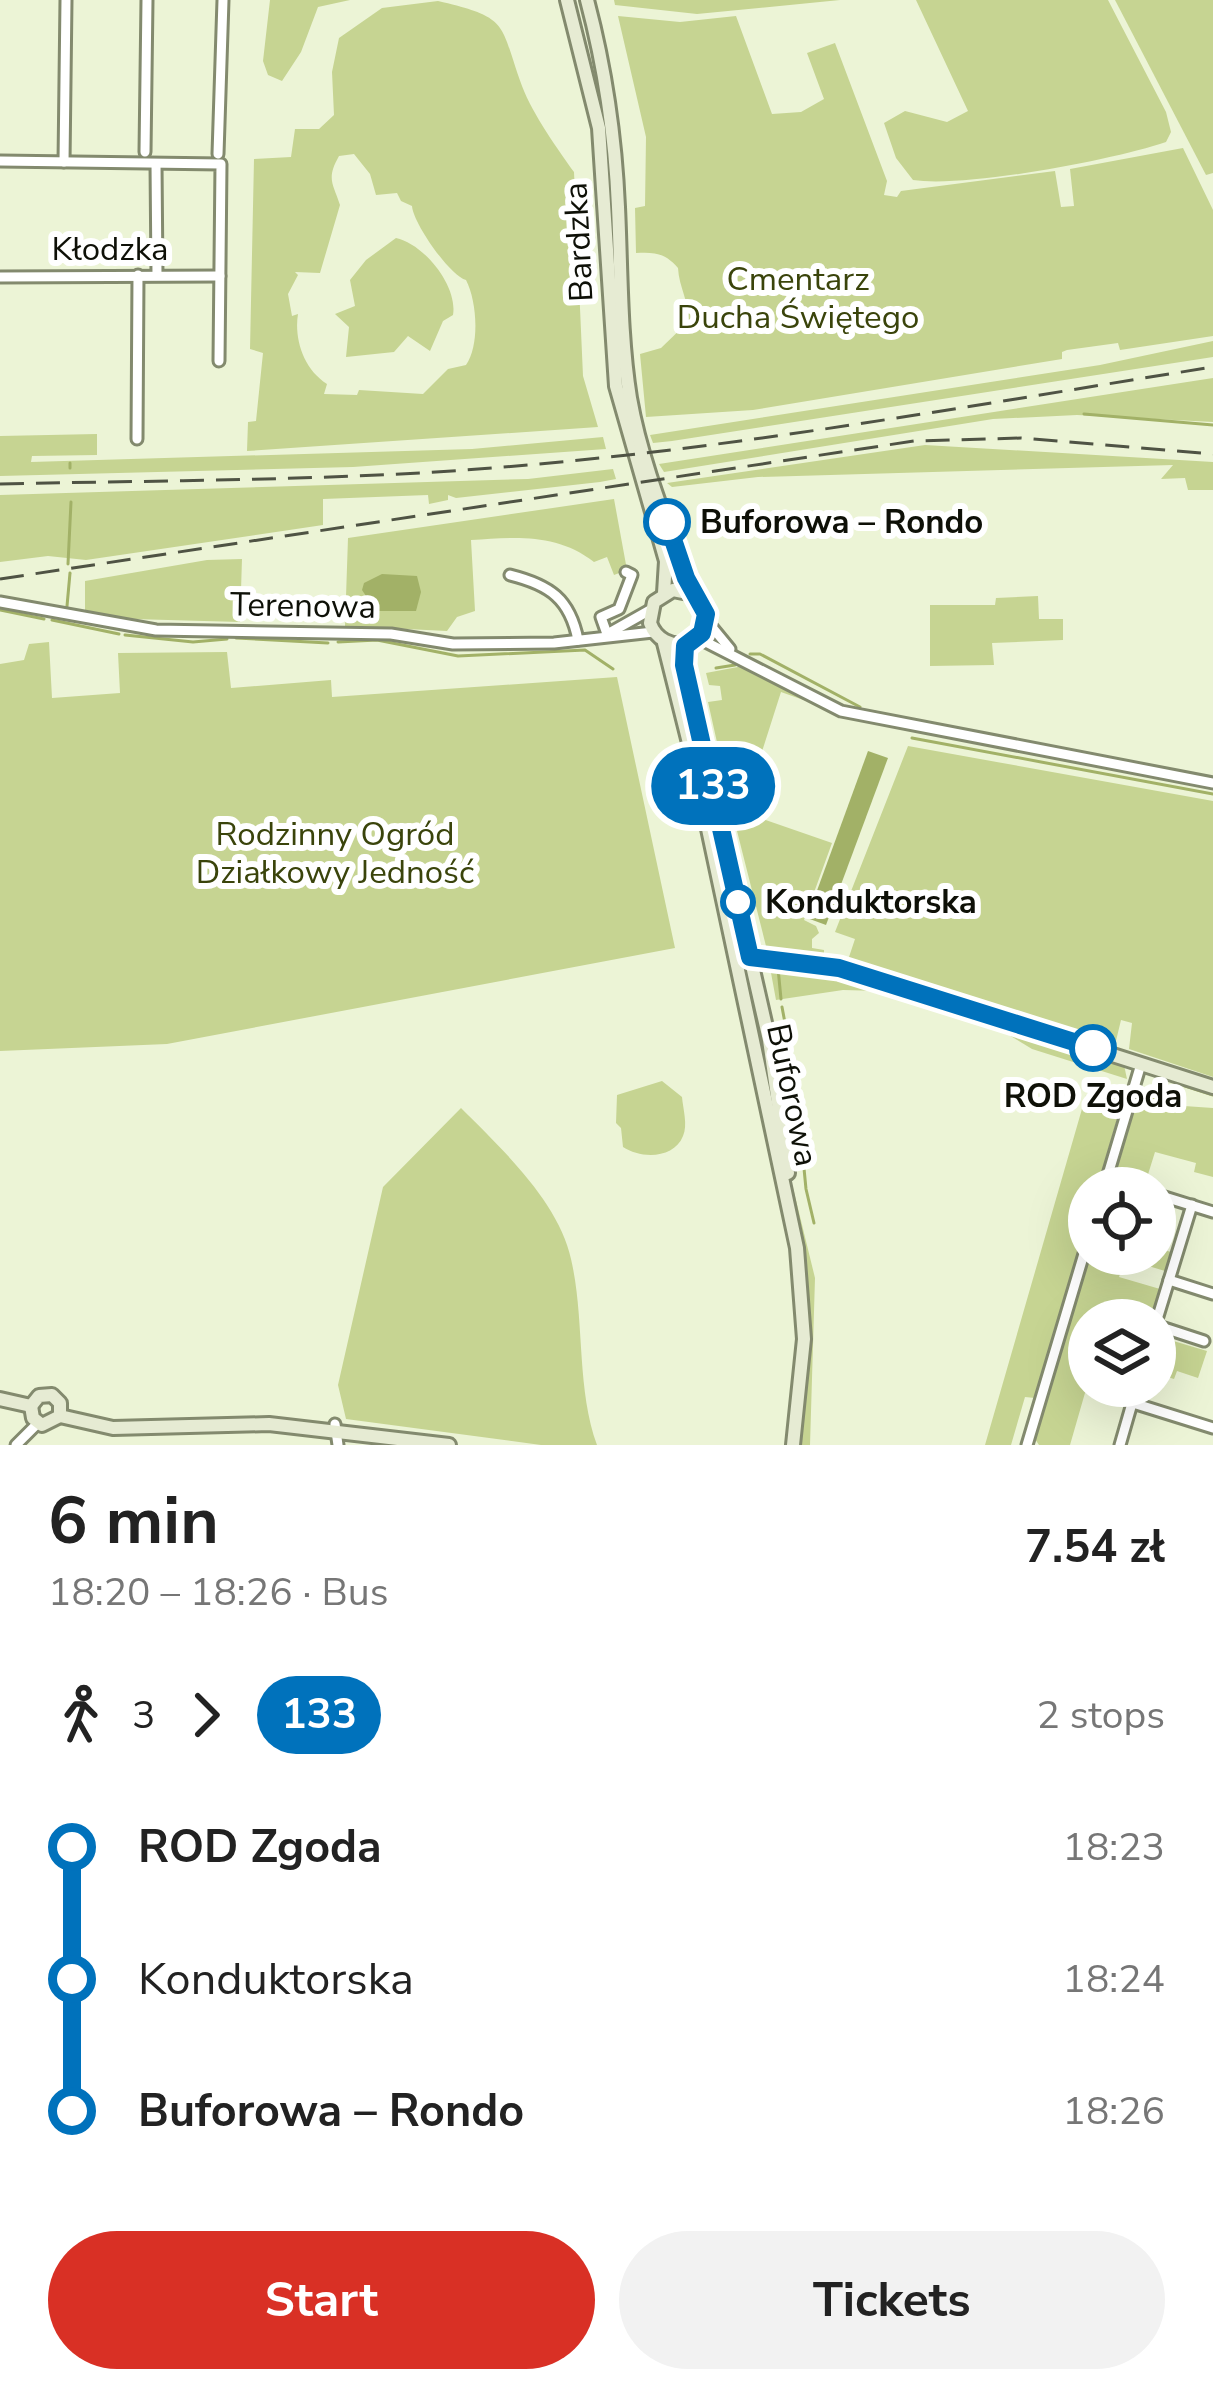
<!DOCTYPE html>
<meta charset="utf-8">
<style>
body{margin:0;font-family:"Nunito Sans",sans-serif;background:#f2f2f2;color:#222;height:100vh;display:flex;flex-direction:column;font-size:45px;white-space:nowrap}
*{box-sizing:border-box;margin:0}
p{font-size:39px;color:#767676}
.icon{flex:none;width:66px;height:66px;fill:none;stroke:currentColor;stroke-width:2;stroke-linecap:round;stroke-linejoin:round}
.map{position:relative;height:1445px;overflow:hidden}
.side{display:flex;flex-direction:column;background:#fff;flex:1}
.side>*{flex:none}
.badge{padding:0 24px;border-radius:39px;font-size:42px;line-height:78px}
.controls{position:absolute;left:1068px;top:1167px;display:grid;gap:24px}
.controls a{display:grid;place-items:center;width:108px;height:108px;border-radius:50%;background:#fff;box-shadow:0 12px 48px #0002;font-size:60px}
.map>.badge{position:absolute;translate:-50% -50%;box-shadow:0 0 0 6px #fff}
.legs{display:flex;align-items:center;gap:18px;height:132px;padding:0 48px;font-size:39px}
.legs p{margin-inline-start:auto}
.summary{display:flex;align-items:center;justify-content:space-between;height:204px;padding:0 48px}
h1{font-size:66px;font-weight:700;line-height:90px}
.primary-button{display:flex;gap:24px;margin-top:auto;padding:24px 48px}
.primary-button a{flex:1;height:138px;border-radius:72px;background:#d93025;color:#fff;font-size:48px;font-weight:700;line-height:138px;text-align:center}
.primary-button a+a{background:#f2f2f2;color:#222}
ul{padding:0 48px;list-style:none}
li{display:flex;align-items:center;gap:42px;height:132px;font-size:45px}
li i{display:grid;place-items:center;width:18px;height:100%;margin:0 15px;background:currentColor}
li i::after{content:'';width:30px;height:30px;margin:-15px;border:9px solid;border-radius:50%;background:#fff}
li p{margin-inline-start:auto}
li:first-child i{background:linear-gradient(#0000 50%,currentColor 0)}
li:last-child i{background:linear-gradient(currentColor 50%,#0000 0)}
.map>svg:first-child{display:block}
.green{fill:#c6d492;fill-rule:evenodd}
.water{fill:#a2b167}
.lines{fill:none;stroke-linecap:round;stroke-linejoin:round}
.stream{stroke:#a2b167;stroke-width:3}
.street-casing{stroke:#838a6e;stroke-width:15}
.secondary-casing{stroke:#838a6e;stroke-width:18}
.street{stroke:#fff;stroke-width:9}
.secondary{stroke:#e6ebd3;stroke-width:12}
.rail{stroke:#4f5344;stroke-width:3;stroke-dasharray:24 12;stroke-linecap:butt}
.line-1-casing{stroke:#fff;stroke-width:27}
.line-1{stroke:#0072bc;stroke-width:18}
.stop-1-dot{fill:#fff;stroke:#0072bc;stroke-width:6}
.labels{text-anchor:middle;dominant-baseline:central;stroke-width:12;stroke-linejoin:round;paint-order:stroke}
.street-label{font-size:33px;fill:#0e1007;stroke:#fff}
.park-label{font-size:33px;fill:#3a440b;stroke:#fff}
.stop-label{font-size:33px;font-weight:bold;fill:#0e1007;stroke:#fff;text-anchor:start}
</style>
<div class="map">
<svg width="1213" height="1445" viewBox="0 0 1213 1445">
<rect width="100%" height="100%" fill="#ecf4d6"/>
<g class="green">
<path d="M270 0H350L318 7 301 52 282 81 268 75 263 61Z"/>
<path d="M614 0H840L697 14 615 5Z"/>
<path d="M916 0H1108L1166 112 1171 132 1166 142C1113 160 966 188 913 180L896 158 884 123 905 111 947 122 968 111Z"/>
<path d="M1115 0H1213V173L1206 175Z"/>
<path d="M438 1C511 18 499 23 522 86 533 115 559 151 574 172L583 376 598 427 247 451 248 422 256 421 263 353 250 349 254 159 291 157 295 129H319L334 115 332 72 339 38 382 8ZM354 154 370 174 376 195 397 193 401 201 412 206C413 223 450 276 466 280 477 301 480 345 466 365L448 369 423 394 359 390 357 395 324 394 327 384C303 369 294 338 298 314L292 316 288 294 298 275 295 272 320 273 340 205C333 183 326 179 339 156Z"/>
<path d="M618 16 680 22 736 16 772 114 801 112 824 99 807 53 835 43 887 181 884 195 897 197 901 191 1055 171 1061 207 1074 206 1070 169 1183 148 1213 210V336L1120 350 1118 343 1067 350 1062 352V359L753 410 646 417 640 354 661 348 689 321C689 302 679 287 678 268 665 253 655 252 636 253L635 208 645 206 646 137Z"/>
<path d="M396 238C424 244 458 286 453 315L443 321 430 351 408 336 394 352 346 357 349 327 335 314 355 306 350 280 366 260Z"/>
<path d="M1213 341V357L672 441 653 443 650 435 1100 365Z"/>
<path d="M1213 378V422L1077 415 993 419 664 472 659 464Z"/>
<path d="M97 434V455L32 456 31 462 472 449 603 437 606 449 353 467 0 476V436Z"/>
<path d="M925 445 1213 462V490H1188L1185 478 1161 479 1173 465 758 477 672 487 667 483Z"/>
<path d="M613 469 616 479 600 482 456 498 448 495V500L429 504 428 495 323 499V525L86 560 48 556 0 562V495L528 479Z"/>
<path d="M614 499 627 570 614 575 607 557 594 562C557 533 516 537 471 540L475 611 457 617 447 631 345 626 348 538Z"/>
<path d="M242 559 240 622 132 619 85 611V581L207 560Z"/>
<path d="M1038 596 1039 619H1063V640L992 643 994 665 930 666V605H995L996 598Z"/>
<path d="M49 642 52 698 120 693 118 653 227 652 231 688 331 680 332 697 617 677 675 948 167 1044 0 1051V664L24 660 29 644Z"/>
<path d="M743 666 809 702 781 692 749 792 729 796 708 702 722 700 720 686 709 685 706 673Z"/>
<path d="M908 746 1213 801V1077L1129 1049 1132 1023 1121 1020 1115 1045 848 960 855 939 835 932Z"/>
<path d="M745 813 832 843 804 920 816 926 819 933 812 939V948L824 950V957L767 950 736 827Z"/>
<path d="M769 962 882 985 880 991 843 990 776 1000Z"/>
<path d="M980 1017 1124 1065 1127 1079 1032 1049Z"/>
<path d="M662 1081 682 1097C683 1109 688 1125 683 1136 674 1159 641 1159 623 1147L621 1128 616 1123 617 1095Z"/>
<path d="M1145 1089 1184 1106 1213 1108V1177L1194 1172 1196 1163 1155 1152 1145 1184 1120 1175 1116 1169 1133 1111 1145 1109 1140 1094Z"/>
<path d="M1086 1095 1120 1109 1097 1188H1089V1214L1035 1398 1025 1397 1011 1445H985Z"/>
<path d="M461 1108C501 1148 559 1202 571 1259 585 1319 576 1387 597 1445H541L346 1419 338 1385 383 1187Z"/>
<path d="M793 1188 815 1278 810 1445H800L809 1338Z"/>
<path d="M1155 1247 1171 1252 1165 1271 1125 1259 1119 1277 1160 1289 1151 1320H1089V1379L1070 1445H1039L1035 1439 1090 1254H1155Z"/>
<path d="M1160 1337 1207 1351 1198 1378 1177 1371 1174 1379 1155 1373Z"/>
</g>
<g class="water">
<path d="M382 574 417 576 421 592 416 611H376L362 590 364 583Z"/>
<path d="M868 751 888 758 826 925 807 918Z"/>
</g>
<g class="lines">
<g class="stream">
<path d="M1084 414 1213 425"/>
<path d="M70 463V468"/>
<path d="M68 564 71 502"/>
<path d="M67 606 70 573"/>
<path d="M0 610 44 619"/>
<path d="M52 620 119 634"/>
<path d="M125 635 193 642 227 639"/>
<path d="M236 638 328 643"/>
<path d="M338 642 377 640 458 656 585 650 613 669"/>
<path d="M750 654H760L860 707"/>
<path d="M716 668 735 665"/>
<path d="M912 738 1213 794"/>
<path d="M830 975 881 988"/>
<path d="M781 999 778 968 815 972"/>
<path d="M782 1007 795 1076"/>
<path d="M999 1027 1068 1048"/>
<path d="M1073 1049 1122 1065"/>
<path d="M796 1086 806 1189 814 1223"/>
<path d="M1185 1086 1213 1095"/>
</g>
<defs>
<g id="street">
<path d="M145 152 147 0"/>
<path d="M218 154 223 0"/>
<path d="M0 161 221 164 219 361"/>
<path d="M64 162 66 0"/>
<path d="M156 164 157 275"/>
<path d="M0 277 220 276"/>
<path d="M137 439 138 275"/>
<path d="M510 575C550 585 570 599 578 640"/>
<path d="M0 602 156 630 391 634 453 644 554 643 653 632"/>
<path d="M707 621 730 649"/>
<path d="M611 632 650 610"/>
<path d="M607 634 601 617 619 609 632 575 626 572"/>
<path d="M698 638 841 711 1213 783"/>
<path d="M1107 1178 1138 1188"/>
<path d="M1104 1188 1141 1064"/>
<path d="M1155 1194 1213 1212"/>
<path d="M1169 1280 1213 1294"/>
<path d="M1155 1325 1204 1341"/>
<path d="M1155 1326 1192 1205"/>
<path d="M1133 1403 1213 1428"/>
<path d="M335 1424 338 1445"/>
<path d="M16 1445 38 1423"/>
<path d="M1027 1445 1089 1237"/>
<path d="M1120 1445 1137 1386"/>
</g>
<g id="secondary">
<path d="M567 0 599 128 616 386 666 561 664 593"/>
<path d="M587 0C605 68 615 137 618 207 621 271 620 335 630 398 640 456 664 517 684 572 689 586 702 597 705 611 714 649 662 657 650 623L654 602 673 590 693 594"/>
<path d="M664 643 694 763 797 1248 804 1339 793 1445"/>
<path d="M685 646V672L769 1040 788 1173"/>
<path d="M746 955 856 973 1213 1087"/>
<path d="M0 1399 31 1406"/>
<path d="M31 1406 39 1396 52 1395 60 1403V1416"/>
<path d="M31 1406 33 1418 42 1425 60 1416"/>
<path d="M60 1416 113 1428 269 1424 449 1445"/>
</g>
</defs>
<use href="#street" class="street-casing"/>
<use href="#secondary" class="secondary-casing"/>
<use href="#street" class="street"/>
<use href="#secondary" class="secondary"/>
<g class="rail">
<path d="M0 484C176 480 353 481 528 465 757 445 985 403 1213 367"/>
<path d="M0 579 914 441 1021 438 1213 454"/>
</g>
</g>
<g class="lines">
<defs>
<path id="line-1" d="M667 522 686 578 706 614 702 633 685 646 684 665 750 957 839 968 1093 1048"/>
</defs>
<use href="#line-1" class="line-1-casing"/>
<use href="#line-1" class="line-1"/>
</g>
<g class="stop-1-dot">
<circle cx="667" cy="522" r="21"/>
<circle cx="738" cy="902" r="15"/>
<circle cx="1093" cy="1048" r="21"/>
</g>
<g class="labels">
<g class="street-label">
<text transform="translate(579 242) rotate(-93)">Bardzka</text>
<text x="110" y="249">Kłodzka</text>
<text transform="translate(303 606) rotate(1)">Terenowa</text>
<text transform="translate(792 1095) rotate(78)">Buforowa</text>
</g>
<g class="park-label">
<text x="798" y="279">Cmentarz<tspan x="798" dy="38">Ducha Świętego</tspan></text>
<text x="335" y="834">Rodzinny Ogród<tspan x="335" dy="38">Działkowy Jedność</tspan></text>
</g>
<g class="stop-label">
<text x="700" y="522">Buforowa – Rondo</text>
<text x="765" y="902">Konduktorska</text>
<text x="1093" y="1096" text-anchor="middle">ROD Zgoda</text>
</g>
</g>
</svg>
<div class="controls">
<a><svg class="icon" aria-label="locate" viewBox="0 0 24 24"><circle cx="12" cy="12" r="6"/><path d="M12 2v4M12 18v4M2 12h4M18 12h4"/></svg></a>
<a><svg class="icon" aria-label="layers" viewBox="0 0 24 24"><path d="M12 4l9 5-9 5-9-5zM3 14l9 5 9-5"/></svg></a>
</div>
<b class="badge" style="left:713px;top:786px;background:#0072bc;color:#fff">133</b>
</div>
<section class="side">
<div class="summary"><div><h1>6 min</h1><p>18:20 – 18:26 · Bus</p></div><b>7.54 zł</b></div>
<div class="legs"><svg class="icon" aria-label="walk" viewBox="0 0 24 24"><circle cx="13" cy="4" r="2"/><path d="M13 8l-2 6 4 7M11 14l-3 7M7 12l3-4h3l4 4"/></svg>3<svg class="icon" aria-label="forward" viewBox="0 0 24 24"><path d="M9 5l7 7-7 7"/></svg><b class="badge" style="background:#0072bc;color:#fff">133</b><p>2 stops</p></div>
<ul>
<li><i style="color:#0072bc"></i><b>ROD Zgoda</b><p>18:23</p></li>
<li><i style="color:#0072bc"></i><span>Konduktorska</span><p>18:24</p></li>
<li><i style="color:#0072bc"></i><b>Buforowa – Rondo</b><p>18:26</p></li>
</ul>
<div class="primary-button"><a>Start</a><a>Tickets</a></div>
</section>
